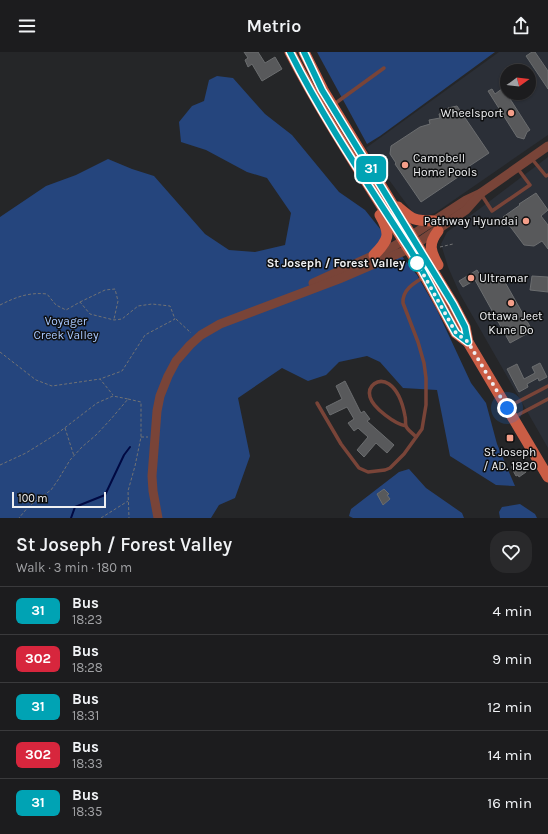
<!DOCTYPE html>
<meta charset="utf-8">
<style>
body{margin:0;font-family:Karla,sans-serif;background:#29292b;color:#f1f3f6;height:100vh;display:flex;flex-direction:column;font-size:15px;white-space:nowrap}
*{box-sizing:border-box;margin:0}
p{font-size:13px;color:#a0a1a4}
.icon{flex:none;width:22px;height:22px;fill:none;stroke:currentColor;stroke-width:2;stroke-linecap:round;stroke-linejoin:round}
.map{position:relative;height:466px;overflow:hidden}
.details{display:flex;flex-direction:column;background:#1c1c1e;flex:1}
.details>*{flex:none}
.badge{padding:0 8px;border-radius:6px;font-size:14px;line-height:26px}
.needle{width:26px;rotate:75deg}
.fabs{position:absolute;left:500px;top:12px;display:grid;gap:8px}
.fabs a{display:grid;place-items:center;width:36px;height:36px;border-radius:50%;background:#1c1c1e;box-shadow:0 1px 3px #0004,0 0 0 1px #3a3a3c;font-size:20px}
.scale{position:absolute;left:12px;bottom:10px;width:94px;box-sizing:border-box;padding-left:4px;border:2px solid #eff0f2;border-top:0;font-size:11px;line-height:14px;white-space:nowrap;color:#eff0f2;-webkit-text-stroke:3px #0e0f10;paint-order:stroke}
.you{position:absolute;width:20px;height:20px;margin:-10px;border:3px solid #fff;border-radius:50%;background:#1a73e8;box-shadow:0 0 0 6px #1a73e833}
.map>.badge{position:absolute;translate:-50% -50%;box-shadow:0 0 0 2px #fff}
.round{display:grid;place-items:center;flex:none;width:42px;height:42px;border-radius:16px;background:#29292b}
.summary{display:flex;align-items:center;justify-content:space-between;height:68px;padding:0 16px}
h1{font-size:19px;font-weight:600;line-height:30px}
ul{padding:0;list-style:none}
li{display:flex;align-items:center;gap:12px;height:48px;padding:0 16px;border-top:1px solid #3a3a3c}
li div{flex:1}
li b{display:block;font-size:15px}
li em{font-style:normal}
li .badge{min-width:44px;font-weight:700;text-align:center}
header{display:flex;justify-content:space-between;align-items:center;height:52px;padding:0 16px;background:#1c1c1e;font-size:18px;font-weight:600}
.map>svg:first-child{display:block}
.built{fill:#2b2f37;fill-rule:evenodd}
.green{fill:#25457d}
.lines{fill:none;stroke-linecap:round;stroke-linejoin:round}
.stream{stroke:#000942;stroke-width:2}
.building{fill:#58595b;stroke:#6b6d6f}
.path{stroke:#717274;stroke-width:1;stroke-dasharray:3 2;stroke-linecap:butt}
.service{stroke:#794438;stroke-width:3.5}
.tertiary{stroke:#794438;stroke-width:9}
.primary{stroke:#ca5d45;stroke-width:11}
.line-casing{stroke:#fff;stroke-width:9}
.line{stroke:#00a3b4;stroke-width:6}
.walk{stroke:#eff0f2;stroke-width:4;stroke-dasharray:0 7.2}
.poi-dot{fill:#f49e89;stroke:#0e0f10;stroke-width:1.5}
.stop-dot{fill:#fff;stroke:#00a3b4;stroke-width:2}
.labels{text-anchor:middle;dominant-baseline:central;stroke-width:3;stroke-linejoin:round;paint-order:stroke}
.poi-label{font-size:12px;fill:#eff0f2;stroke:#0e0f10;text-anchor:end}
.stop-label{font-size:12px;font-weight:bold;fill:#eff0f2;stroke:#0e0f10;text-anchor:end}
.park-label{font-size:12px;fill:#a7c7fd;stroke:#0e0f10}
</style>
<header><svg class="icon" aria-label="menu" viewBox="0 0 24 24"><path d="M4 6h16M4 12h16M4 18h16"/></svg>Metrio<svg class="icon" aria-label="share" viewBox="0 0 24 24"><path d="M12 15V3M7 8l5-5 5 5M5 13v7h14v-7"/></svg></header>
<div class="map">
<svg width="548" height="466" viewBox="0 0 548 466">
<rect width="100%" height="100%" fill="#252628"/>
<g class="built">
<path d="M499 0H548V83L435 161 423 165 413 161 366 96ZM507 19H529V41H507Z"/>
<path d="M548 105V396L460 242 448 215 441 192 447 180 478 158Z"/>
</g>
<g class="green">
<path d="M317 0H495L380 84 367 92Z"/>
<path d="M217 24 233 26 265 62 292 83 339 140 365 158 417 223 437 258 471 331 486 351 497 392 515 434 496 433 450 404 437 338 403 336 380 310 367 304 339 310 326 323 308 329 282 316 238 346 250 404 235 446 219 453 211 466H0V165L46 134 76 123 108 107 132 117 154 124 205 182 229 198 255 200 285 193 291 161 267 126 247 120 206 98 181 90 179 70 192 54 204 49 209 28Z"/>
<path d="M409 417 426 436 462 461 464 466H353L349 464 351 457 399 420Z"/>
<path d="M520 452 535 462 537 466H500L499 460 502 455Z"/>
</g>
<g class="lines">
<path class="stream" d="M71 466 75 455 105 443 124 403 130 395"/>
</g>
<g class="building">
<path d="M244 0H258L265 11 275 5 282 17 262 29 252 12 248 15 245 8 248 6Z"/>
<path d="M532 0H535L548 19V37L526 4Z"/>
<path d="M503 36 530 78 527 80 524 87 517 85 488 39 492 37 495 42Z"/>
<path d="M457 54 489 101 462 119 464 121 421 150 395 112 396 111 390 102 391 94 420 75 430 72 429 68 440 66 439 62 449 59 448 56Z"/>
<path d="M536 141 548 158 541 164 548 173V197L542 189 534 194 524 193 503 165 520 153 519 152Z"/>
<path d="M477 218 485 231 501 223 532 278 530 280 510 291 475 228 463 235 459 229Z"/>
<path d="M532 224 548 225V240L530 238Z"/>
<path d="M540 311 547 325 539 329 538 326 527 332 528 335 519 340 507 317 517 312 524 327 535 321 532 315Z"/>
<path d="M345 329 361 361 364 359 370 367 367 369 394 393 387 401 376 391 364 405 357 398 368 385 358 376 354 379 348 371 354 367 347 355 330 363 326 355 342 347 336 334Z"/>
<path d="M520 409 522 412 523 411 526 420 519 425 518 423 516 424 511 415 513 414 512 413Z"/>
<path d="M384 437 389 442 387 443 390 447 383 453 377 442Z"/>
</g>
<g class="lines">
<g class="path">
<path d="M440 195 453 192"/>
<path d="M80 250 105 238 115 237 118 249 114 267"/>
<path d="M0 253C16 245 29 240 47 242L56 253 66 258 80 250 90 262 114 268 122 267 138 254 152 252 170 254 175 267 145 283 122 319 100 327"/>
<path d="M176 267 191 281"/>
<path d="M0 300 36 328 52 334 100 327 113 343"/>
<path d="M128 347 141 350V385L135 414 128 439 129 466"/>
<path d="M65 376 74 404"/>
<path d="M141 385H148"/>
<path d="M0 413 26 401 58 381 97 351 113 344 128 347 111 367 96 383 82 395 70 408 58 428 51 438 29 454 19 466"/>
<path d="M101 466 128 449"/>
</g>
<g class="service">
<path d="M333 53 384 16"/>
<path d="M532 107 546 124 548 123"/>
<path d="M481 142 492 159 530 133 518 117"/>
<path d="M317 351 341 392 359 416 368 420 385 418 390 416 404 402 422 377 426 353V326L424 311 418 290 403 251C402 238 414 231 424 225"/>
<path d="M508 355 548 334"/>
<path d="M514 365 548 347"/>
<path d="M406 374C395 372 373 356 370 345 367 334 378 325 389 332 399 339 403 353 405 364 406 367 405 371 406 374 407 378 414 382 416 385"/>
</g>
<g class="tertiary">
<path d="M313 231 394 194 412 183 466 148 481 141 548 94"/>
<path d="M158 466 153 439 152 424 157 359 160 344 168 324 176 309 190 293 201 283 220 272 339 227 409 197 466 158 481 141"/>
</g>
<g class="primary">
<path d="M290 0C325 68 368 131 408 196 426 223 440 253 456 281L468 290"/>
<path d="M304 0 323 38 453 252 465 275 468 290 548 425"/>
<path d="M398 155C413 168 414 169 434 169"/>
<path d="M374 203C389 188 391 182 380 163"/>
<path d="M438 213C430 199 428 192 438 179"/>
</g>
</g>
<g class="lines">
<defs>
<path id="line" d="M290 0C324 68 368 132 409 196 426 223 440 253 456 281L468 290 465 275 453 252 322 38 304 0"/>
</defs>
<use href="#line" class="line-casing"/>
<use href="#line" class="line"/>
<path class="walk" d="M417 211 456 281 468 290 507 356"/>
</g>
<g class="poi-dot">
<circle cx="511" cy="61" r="4"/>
<circle cx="405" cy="113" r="4"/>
<circle cx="526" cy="169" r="4"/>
<circle cx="471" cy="226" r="4"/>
<circle cx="511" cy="251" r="4"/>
<rect x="506" y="382" width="8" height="8" rx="2"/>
</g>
<circle class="stop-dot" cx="417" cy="211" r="8"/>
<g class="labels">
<g class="poi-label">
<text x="503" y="61">Wheelsport</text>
<text x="413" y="106" text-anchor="start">Campbell<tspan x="413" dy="14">Home Pools</tspan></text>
<text x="518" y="169">Pathway Hyundai</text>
<text x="479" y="226" text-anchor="start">Ultramar</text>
<text x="511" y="264" text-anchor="middle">Ottawa Jeet<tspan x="511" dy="14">Kune Do</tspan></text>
<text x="510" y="400" text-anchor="middle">St Joseph<tspan x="510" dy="14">/ AD. 1820</tspan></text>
</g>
<g class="stop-label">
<text x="405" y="211">St Joseph / Forest Valley</text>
</g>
<g class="park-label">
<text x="66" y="269">Voyager<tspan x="66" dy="14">Creek Valley</tspan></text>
</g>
</g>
</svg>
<div class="fabs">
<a><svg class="needle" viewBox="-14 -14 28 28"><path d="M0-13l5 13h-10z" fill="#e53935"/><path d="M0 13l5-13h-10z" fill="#a0a1a4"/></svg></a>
</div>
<div class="scale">100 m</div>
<div class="you" style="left:507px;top:356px"></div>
<b class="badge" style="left:371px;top:117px;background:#00a3b4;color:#fff">31</b>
</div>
<section class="details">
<div class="summary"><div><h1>St Joseph / Forest Valley</h1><p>Walk · 3 min · 180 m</p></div><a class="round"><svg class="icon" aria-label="heart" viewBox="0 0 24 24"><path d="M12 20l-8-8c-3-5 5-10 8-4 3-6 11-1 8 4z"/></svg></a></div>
<ul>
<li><span class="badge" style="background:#00a3b4;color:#fff">31</span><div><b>Bus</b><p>18:23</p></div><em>4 min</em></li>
<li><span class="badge" style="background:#d7263d;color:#fff">302</span><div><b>Bus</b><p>18:28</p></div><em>9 min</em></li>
<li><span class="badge" style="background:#00a3b4;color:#fff">31</span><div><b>Bus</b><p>18:31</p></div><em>12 min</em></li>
<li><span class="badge" style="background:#d7263d;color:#fff">302</span><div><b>Bus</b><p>18:33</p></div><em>14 min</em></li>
<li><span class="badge" style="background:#00a3b4;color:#fff">31</span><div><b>Bus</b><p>18:35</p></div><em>16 min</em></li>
</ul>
</section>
